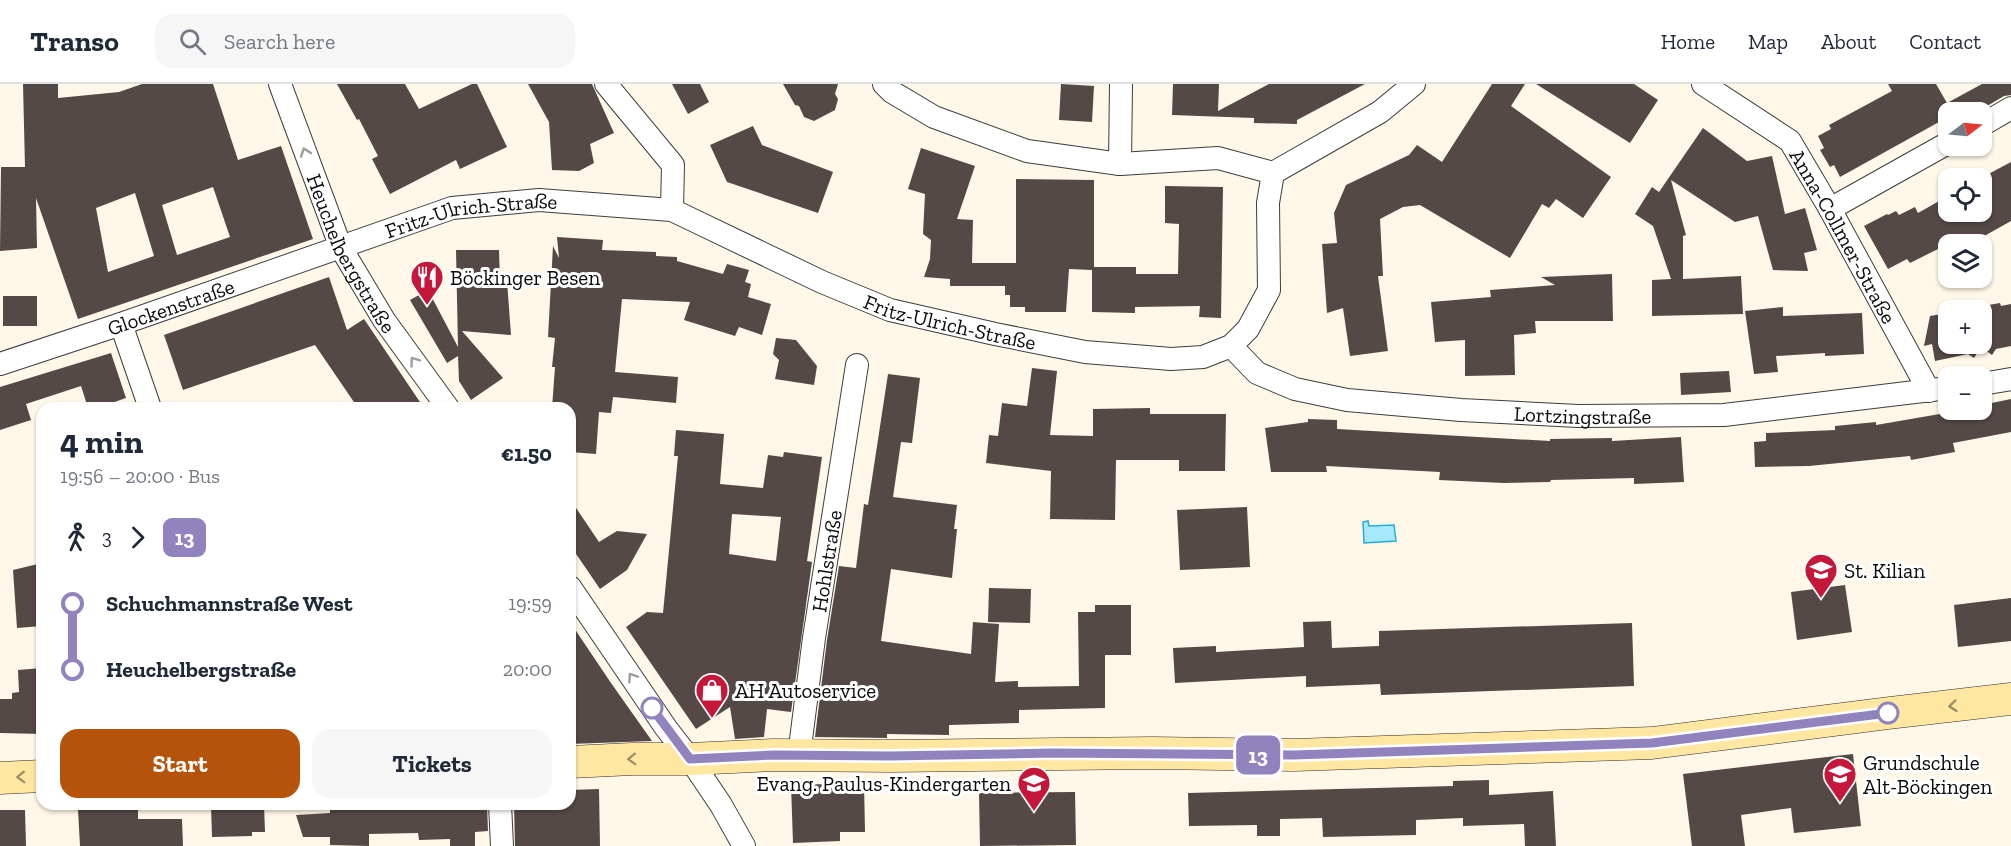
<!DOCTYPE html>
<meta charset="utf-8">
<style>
body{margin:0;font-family:"Zilla Slab",serif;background:#f6f6f7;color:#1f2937;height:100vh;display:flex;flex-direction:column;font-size:22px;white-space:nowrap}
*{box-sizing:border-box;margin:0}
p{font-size:20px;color:#747a83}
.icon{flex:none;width:33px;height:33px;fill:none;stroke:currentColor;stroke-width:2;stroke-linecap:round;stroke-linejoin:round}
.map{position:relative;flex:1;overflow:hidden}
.details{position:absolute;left:36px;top:318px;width:540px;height:408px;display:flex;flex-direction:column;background:#fff;border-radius:18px;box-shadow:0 2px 4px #0004}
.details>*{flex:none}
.badge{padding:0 12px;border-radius:9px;font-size:21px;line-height:39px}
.needle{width:39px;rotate:74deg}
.controls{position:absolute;left:1938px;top:18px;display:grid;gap:12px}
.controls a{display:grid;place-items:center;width:54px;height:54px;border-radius:12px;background:#fff;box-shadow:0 2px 4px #0004;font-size:30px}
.map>.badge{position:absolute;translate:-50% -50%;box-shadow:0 0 0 3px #fff}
.legs{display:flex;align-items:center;gap:9px;height:66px;padding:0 24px;font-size:20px}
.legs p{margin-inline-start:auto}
.summary{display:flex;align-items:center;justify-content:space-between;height:102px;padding:0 24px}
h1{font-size:33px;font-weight:700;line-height:45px}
.primary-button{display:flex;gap:12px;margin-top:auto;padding:12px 24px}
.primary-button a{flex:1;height:69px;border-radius:18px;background:#b45309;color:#fff;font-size:24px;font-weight:700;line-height:69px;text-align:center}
.primary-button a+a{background:#f6f6f7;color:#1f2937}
ul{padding:0 24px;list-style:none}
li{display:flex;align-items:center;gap:21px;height:66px;font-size:22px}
li i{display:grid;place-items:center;width:9px;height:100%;margin:0 8px;background:currentColor}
li i::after{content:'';width:15px;height:15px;margin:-8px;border:4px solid;border-radius:50%;background:#fff}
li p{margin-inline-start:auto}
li:first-child i{background:linear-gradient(#0000 50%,currentColor 0)}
li:last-child i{background:linear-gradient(currentColor 50%,#0000 0)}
header{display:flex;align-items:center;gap:36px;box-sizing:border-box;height:84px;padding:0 30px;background:#fff;border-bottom:2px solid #e0e1e3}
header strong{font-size:28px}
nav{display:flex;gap:33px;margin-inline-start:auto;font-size:21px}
.search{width:420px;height:54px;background:#f6f6f7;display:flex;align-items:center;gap:15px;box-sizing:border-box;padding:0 21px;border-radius:18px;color:#747a83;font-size:22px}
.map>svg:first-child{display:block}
.water{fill:#a7e8fc;stroke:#27acd9;stroke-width:1.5}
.building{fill:#544946;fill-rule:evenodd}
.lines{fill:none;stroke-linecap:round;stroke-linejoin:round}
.street-casing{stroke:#3d3d3d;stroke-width:24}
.secondary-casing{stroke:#2c2c2c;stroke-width:33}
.street{stroke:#fff;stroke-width:22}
.secondary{stroke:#ffe7a2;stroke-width:32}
.oneway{stroke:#9d9d9d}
.oneway2{stroke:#9d8f65}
.line-1-casing{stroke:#fff;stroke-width:14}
.line-1{stroke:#9184be;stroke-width:9}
.stop-1-dot{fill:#fff;stroke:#9184be;stroke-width:3}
.labels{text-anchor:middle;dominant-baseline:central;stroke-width:6;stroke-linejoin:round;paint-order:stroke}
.street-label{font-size:21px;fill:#0a0a0a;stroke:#fff}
.poi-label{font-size:21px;fill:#0a0a0a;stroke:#fff;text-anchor:start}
</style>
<header>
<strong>Transo</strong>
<div class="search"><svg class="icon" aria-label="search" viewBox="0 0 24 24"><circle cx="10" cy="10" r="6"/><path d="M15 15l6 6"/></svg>Search here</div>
<nav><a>Home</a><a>Map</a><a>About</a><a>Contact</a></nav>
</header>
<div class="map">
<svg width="2011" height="762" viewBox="0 0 2011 762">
<rect width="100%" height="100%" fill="#fff7e7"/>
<path class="water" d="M1368 437 1369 442 1394 441 1396 457 1364 459 1363 438Z"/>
<g class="building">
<path d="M23 0H58V14L119 8 142 0H213L238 76 281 62 313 155 78 235 36 114 37 164 0 167 1 83H25ZM213 103 230 153 177 171 162 121ZM135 109 154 172 108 188 96 124Z"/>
<path d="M337 0H405L419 25 472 0H477L507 63 460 85 456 76 390 110 372 75 378 72 359 35 357 36Z"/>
<path d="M528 0H592L614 49 590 60 594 79 579 87 552 86 549 38Z"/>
<path d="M672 0H700L709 18 688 30Z"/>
<path d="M783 0H838L835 10 838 15 835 26 814 37 804 33 799 22 795 21Z"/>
<path d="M1061 0 1094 2 1092 38 1059 36Z"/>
<path d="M1173 0H1219L1218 27 1269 0H1365L1297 36V40L1254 39V34L1172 31Z"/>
<path d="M1492 0H1525L1511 22 1611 93 1583 134 1556 115 1549 124 1542 120 1510 174 1420 121 1403 123 1380 135 1383 192H1378L1388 267 1350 272 1343 224 1327 229 1322 160 1337 159 1334 129 1346 101 1409 71 1417 61 1442 78Z"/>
<path d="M1536 0H1634L1658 16 1630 59Z"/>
<path d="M1888 0H1936L1947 19 1982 0H2011V11L2004 12 1977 28H1948V33L1840 93 1834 81 1830 83 1820 66 1824 64 1818 52 1831 45 1829 41 1892 7Z"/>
<path d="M753 42 762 61 833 88 818 129 727 98 710 61Z"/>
<path d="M1703 44 1747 77 1772 72 1785 130 1805 124 1817 166 1804 169 1808 187 1773 186 1758 132 1735 138 1671 96 1686 151 1683 152V195L1741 192 1743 230 1652 232V196L1671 195 1653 142 1635 130 1652 103 1659 108Z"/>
<path d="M921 64 975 82 957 135 973 136 972 179H1016V95L1094 96V183H1136V190H1178L1179 140 1165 139V102L1223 103 1221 234 1199 233 1200 222 1135 223V229L1092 228V186L1069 185 1066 228H1025V223H1010V211H1005V202H950V195L924 193 930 175 931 156 923 150 925 110 908 105Z"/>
<path d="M2011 78V137L1970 160H1948L1910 179 1907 175 1888 185 1864 142 1887 130 1888 131 1896 127 1899 131 1915 123 1918 129 1948 112V128H1982L1981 94Z"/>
<path d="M557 153 603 156 602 166 656 168V172L677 173V177L723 190 727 180 749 186 745 198 751 200 748 213 771 220 762 251 739 243 735 252 684 236 690 218 622 215 615 288 678 293 676 319 613 313 611 329 599 328 596 370 570 368V324H552L555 283H552L555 254 548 253 553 162 559 174Z"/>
<path d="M456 166H499L500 197H507L511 251 462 247 503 294 471 316 459 297 458 272 447 279 410 216 428 206 458 263Z"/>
<path d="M1612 190 1613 237H1535L1536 249 1514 251 1515 291 1465 292V256L1435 258 1431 218 1491 213 1490 206 1555 201 1541 193Z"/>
<path d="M329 193 347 246 364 235 424 324H358L315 261 183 306 164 251Z"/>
<rect x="3" y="212" width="34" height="30"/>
<path d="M2000 219 2001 222 2011 220V262L1996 265 1992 271 1981 263 1974 274 1968 270 1935 277 1932 260 1924 262 1930 232 1948 229V260H1982V226H1960Z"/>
<path d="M1783 223V232L1862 229 1864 270 1825 272V269L1776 272 1778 288 1754 290 1745 227Z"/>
<path d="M776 254 796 256 817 282 814 301 775 295 779 276 773 270Z"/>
<path d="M111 269 126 314 97 324H88L81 302 26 320 31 336 0 346V303Z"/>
<path d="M1032 284 1057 287 1050 351 1093 352V325L1150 324V330H1226L1225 387H1179V376H1116L1115 436 1050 435 1051 387 986 379 989 351 998 352 1002 319 1027 322Z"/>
<path d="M1729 287 1731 308 1681 311 1680 289Z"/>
<path d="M888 290 920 294 912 359 901 358 893 413 957 421 954 445H957L952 494 891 485 881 557 971 570 973 538 999 540 995 598 1018 597V603L1079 602 1078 528H1095V521H1131V571H1105V624L1019 626V639L949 641V651L887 650V654L815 653 827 556 839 482 856 484 864 420 868 421Z"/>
<path d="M2011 315V348L1953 359 1955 368 1911 376 1910 372 1809 382 1755 383 1754 358 1766 357V349L1835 346V342L1876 338V341L1963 326H1982V321Z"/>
<path d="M1308 335 1337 336V345L1550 357V355L1612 354V357L1681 353 1684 398 1634 400V394L1551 396 1550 398 1504 399 1439 396 1440 388 1326 382 1327 388H1271L1265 344 1308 338Z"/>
<path d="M676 346 724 350 720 400 763 404 768 371 783 373 784 368 822 373 807 477 812 478 791 628 767 625 764 653 735 655 730 623 696 645 626 543 647 528 663 529 678 372H674ZM732 430 781 433 776 477 729 470Z"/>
<path d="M570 415 599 458 617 447 647 450 627 486 600 505 570 461Z"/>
<path d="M1247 423 1250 483 1180 486 1177 426Z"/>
<path d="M42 479V542L17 544 13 486Z"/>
<path d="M1845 501 1852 548 1797 556 1791 508Z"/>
<path d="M989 504 1031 505 1030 539 988 538Z"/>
<path d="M2011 514V557L1958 563 1954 521Z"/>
<path d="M1331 537 1332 564 1379 562V547L1632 539 1634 602 1381 611 1380 600 1306 603V592L1175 599 1173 564 1216 562V568L1304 563 1303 538Z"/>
<path d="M570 538 611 599 652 657 570 660Z"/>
<path d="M42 584V650L0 649V615H12V609L19 608 18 586Z"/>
<path d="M1853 670 1861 742 1794 749 1791 724 1741 731 1745 762H1692L1683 690Z"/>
<path d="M1489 696V711L1553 707 1556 762H1525L1524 740 1463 742V734L1416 736V751L1323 753 1322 734 1280 735V752H1257V741L1189 742 1188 709 1453 702V697Z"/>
<path d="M864 699 865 748H840V757L793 759 791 701Z"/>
<path d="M599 705 600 762H515L514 720H570V706Z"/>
<path d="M1075 708 1076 761 980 762 979 709Z"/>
<path d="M243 720H264L265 748H252V752L212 753 211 722Z"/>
<path d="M330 720H487L488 747 475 748V762H450V755L419 756 418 749 369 750V762L330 761V753H303L296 731 330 729Z"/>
<path d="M110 725H138V735H182L183 762H80L78 726Z"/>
<path d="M0 726H25L26 762H0Z"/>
</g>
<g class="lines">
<defs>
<g id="street">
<path id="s1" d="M280 0 341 164 384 236 448 324"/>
<path d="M606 0 673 81 672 126"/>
<path d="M884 0 892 8 934 33 1027 67 1120 80 1218 74 1273 89"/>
<path id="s2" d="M1703 0 1790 57 1830 125 1929 307"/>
<path d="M1982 41 2011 24"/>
<path d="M1120 80 1121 0"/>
<path d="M1830 125 1948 59"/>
<path d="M121 240 150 324"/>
<path id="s3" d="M1231 262 1257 289 1295 305 1347 316 1461 326 1578 332 1724 331 1948 304"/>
<path id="s4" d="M0 280 121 240 452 124 539 116 672 126 822 198 890 226 995 250 1085 268 1171 275 1203 273 1231 262 1248 245 1269 206 1268 119 1273 89 1380 28 1414 0"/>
<path d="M1982 300 2011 295"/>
<path d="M570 503 666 644 690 675 721 721 744 762"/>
<path id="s5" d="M799 671 814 554 857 281"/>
<path d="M500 720 502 762"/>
</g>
<g id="secondary">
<path d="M570 678 632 675H690L774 671 891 672 1153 669 1294 671 1652 659 1889 629 2011 615"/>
<path d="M0 694 42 692"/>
</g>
</defs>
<use href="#street" class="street-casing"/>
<use href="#secondary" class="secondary-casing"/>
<use href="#street" class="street"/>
<use href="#secondary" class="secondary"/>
</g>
<defs><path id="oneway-chevron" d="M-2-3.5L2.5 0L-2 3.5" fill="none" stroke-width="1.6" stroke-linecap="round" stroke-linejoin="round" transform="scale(1.5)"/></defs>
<g class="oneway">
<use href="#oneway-chevron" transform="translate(305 68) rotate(-110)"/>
<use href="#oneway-chevron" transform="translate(414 277) rotate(-126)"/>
<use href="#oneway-chevron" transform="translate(632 593) rotate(-124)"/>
</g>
<g class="oneway2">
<use href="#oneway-chevron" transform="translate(1953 622) rotate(174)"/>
<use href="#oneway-chevron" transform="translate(632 675) rotate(178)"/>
<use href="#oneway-chevron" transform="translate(21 693) rotate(178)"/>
</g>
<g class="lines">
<defs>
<path id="line-1" d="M652 624 690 675 774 671 891 672 1052 669 1294 671 1652 659 1888 629"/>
</defs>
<use href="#line-1" class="line-1-casing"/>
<use href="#line-1" class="line-1"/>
</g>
<defs>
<symbol id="restaurant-pin" viewBox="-11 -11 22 30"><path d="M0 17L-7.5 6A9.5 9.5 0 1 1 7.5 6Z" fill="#c51739" stroke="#fff"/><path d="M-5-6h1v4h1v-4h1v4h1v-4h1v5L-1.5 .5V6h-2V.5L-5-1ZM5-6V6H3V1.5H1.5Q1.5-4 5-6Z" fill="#fff"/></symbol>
<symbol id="school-pin" viewBox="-11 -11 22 30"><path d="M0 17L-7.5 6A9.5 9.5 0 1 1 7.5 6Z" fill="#c51739" stroke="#fff"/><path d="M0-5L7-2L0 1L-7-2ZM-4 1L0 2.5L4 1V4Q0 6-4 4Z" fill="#fff"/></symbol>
<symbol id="shop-pin" viewBox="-11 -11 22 30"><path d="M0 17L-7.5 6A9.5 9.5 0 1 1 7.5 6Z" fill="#c51739" stroke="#fff"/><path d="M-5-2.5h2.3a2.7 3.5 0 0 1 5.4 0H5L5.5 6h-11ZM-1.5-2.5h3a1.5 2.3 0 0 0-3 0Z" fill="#fff"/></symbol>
</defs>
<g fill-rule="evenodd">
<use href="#restaurant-pin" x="408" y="174" width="38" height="52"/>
<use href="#school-pin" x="1802" y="467" width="38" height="52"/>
<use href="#shop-pin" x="693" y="587" width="38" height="52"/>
<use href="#school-pin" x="1821" y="671" width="38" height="52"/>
<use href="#school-pin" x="1015" y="680" width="38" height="52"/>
</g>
<g class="stop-1-dot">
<circle cx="652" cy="624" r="10"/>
<circle cx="1888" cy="629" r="10"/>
</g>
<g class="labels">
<g class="street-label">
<text stroke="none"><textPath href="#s4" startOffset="496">Fritz-Ulrich-Straße</textPath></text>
<text stroke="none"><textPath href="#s2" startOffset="213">Anna-Collmer-Straße</textPath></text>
<text stroke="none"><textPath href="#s1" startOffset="184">Heuchelbergstraße</textPath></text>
<text stroke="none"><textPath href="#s4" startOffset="180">Glockenstraße</textPath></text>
<text stroke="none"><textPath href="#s4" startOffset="1000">Fritz-Ulrich-Straße</textPath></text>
<text stroke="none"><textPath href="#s3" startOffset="368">Lortzingstraße</textPath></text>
<text stroke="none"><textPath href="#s5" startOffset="196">Hohlstraße</textPath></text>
</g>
<g class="poi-label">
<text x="450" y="193">Böckinger Besen</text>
<text x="1844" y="486">St. Kilian</text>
<text x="735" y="606">AH Autoservice</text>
<text x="1863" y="678">Grundschule<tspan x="1863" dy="24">Alt-Böckingen</tspan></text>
<text x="1011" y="699" text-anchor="end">Evang. Paulus-Kindergarten</text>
</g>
</g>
</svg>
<div class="controls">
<a><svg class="needle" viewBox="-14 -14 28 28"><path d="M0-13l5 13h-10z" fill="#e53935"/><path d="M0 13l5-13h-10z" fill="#747a83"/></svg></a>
<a><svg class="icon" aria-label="locate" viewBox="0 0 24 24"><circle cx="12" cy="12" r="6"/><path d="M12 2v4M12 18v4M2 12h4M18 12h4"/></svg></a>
<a><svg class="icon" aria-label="layers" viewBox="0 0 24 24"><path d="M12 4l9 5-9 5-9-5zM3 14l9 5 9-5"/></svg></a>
<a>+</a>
<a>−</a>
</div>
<b class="badge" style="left:1258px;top:671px;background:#9184be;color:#fff">13</b>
<section class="details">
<div class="summary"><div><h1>4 min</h1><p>19:56 – 20:00 · Bus</p></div><b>€1.50</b></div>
<div class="legs"><svg class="icon" aria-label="walk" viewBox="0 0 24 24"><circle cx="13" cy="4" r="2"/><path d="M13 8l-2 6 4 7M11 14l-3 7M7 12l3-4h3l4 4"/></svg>3<svg class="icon" aria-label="forward" viewBox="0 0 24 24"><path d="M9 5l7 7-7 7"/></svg><b class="badge" style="background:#9184be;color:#fff">13</b></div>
<ul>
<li><i style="color:#9184be"></i><b>Schuchmannstraße West</b><p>19:59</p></li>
<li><i style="color:#9184be"></i><b>Heuchelbergstraße</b><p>20:00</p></li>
</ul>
<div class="primary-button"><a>Start</a><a>Tickets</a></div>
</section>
</div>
